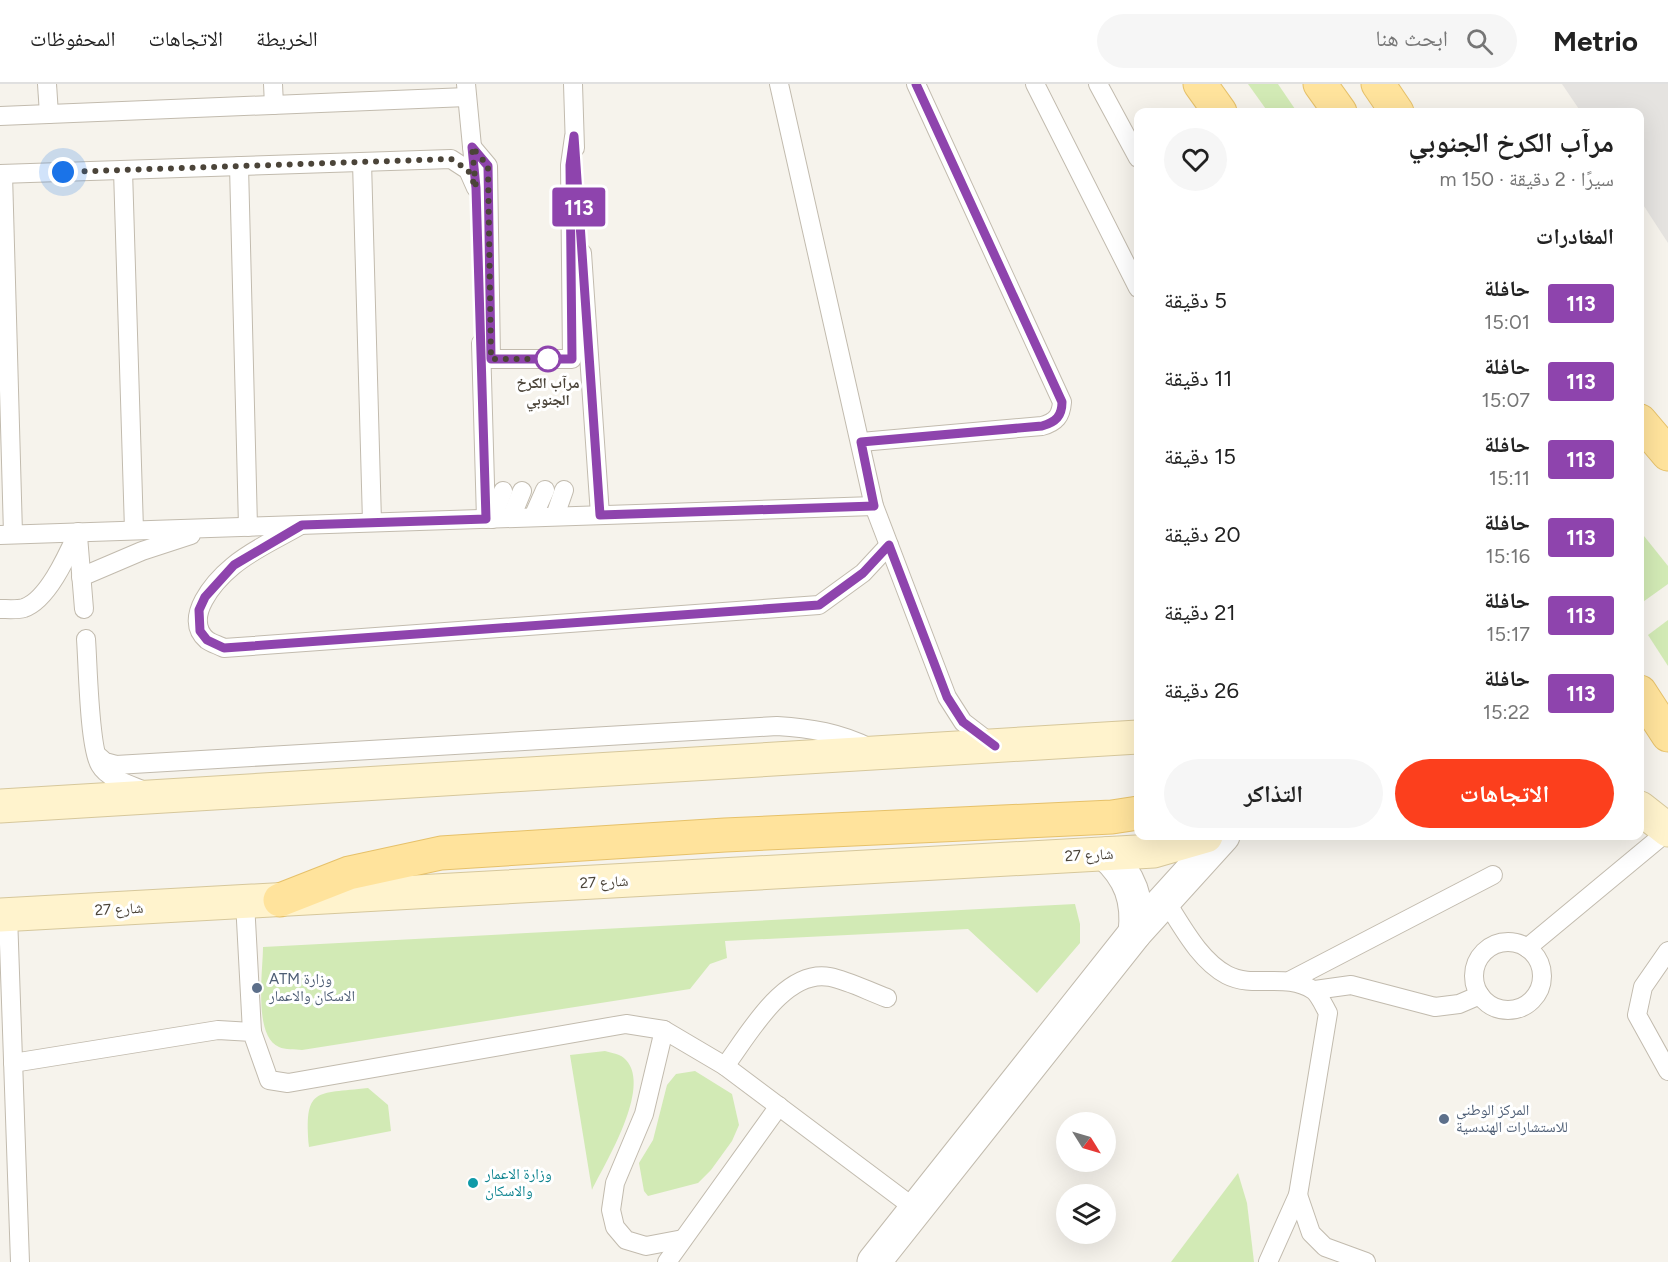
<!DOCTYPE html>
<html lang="ar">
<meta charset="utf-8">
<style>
body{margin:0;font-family:Figtree,"Noto Naskh Arabic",sans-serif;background:#f6f6f6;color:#222;direction:rtl;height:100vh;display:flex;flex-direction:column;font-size:22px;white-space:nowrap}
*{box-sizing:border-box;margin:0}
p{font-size:20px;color:#767676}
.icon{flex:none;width:33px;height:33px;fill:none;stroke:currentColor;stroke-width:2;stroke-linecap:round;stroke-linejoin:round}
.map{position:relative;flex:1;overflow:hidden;direction:ltr}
.drawer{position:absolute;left:1134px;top:24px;width:510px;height:732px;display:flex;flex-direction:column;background:#fff;border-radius:12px;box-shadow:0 6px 24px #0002;direction:rtl}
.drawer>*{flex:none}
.badge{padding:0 12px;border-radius:4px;font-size:21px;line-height:39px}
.needle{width:39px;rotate:127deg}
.controls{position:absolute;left:1056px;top:1028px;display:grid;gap:12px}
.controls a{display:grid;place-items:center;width:60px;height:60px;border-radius:50%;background:#fff;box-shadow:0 6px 24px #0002;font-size:30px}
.you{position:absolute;width:30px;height:30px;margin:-15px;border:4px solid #fff;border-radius:50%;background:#1a73e8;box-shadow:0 0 0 9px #1a73e833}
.map>.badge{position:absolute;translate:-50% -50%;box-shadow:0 0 0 3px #fff}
h2{padding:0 30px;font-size:22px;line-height:54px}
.round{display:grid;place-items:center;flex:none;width:63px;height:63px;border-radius:32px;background:#f6f6f6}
.overview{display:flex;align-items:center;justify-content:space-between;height:102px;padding:0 30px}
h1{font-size:28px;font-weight:800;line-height:45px}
.action{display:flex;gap:12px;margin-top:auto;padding:12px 30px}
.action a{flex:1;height:69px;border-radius:36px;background:#fc3f1d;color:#fff;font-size:24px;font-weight:800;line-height:69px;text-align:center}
.action a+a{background:#f6f6f6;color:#222}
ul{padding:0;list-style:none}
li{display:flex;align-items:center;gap:18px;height:78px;padding:0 30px}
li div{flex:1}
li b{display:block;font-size:22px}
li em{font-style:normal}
li .badge{min-width:66px;font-weight:700;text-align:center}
header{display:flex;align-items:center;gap:36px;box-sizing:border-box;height:84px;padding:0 30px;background:#fff;border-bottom:2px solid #e0e0e0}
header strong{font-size:28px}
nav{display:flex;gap:33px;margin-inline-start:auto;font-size:21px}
.search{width:420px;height:54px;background:#f6f6f6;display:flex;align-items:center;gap:15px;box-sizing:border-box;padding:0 21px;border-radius:33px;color:#767676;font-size:22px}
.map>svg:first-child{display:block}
.green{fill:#d2eab5}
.parking{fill:#e5e3e0}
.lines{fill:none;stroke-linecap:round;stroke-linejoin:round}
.lane-casing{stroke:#c2bbae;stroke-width:20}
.street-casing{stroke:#c2bbae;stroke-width:35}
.secondary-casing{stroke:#d6c79b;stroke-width:35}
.primary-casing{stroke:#e6c16a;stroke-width:35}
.lane{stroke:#fff;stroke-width:18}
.street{stroke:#fff;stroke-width:33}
.secondary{stroke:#fff3cd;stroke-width:33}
.primary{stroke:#ffe39c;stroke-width:33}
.line-casing{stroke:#fff;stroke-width:14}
.line{stroke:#8e44ad;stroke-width:9}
.walk{stroke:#4b4439;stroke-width:6;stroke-dasharray:0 10.8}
.stop-dot{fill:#fff;stroke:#8e44ad;stroke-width:3}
.service-dot{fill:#5c6f8a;stroke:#fff;stroke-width:2}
.culture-dot{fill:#0f9aa8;stroke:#fff;stroke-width:2}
.labels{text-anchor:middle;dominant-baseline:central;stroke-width:6;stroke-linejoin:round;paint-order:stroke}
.stop-label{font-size:15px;font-weight:bold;fill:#4b4439;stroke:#fff}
.street-label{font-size:15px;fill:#4b4439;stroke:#fff}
.service-label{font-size:15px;fill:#4e5e75;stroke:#fff;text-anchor:start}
.culture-label{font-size:15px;fill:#0d838f;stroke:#fff;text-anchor:start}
</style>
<header>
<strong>Metrio</strong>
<div class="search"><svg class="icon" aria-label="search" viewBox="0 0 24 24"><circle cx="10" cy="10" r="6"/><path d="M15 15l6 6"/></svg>ابحث هنا</div>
<nav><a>الخريطة</a><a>الاتجاهات</a><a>المحفوظات</a></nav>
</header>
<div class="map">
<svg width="1668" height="1178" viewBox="0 0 1668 1178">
<rect width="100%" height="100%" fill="#f6f3ec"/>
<g class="green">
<path d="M1248 0H1278L1297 28H1268Z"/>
<path d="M1640 447 1668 482V500L1640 520Z"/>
<path d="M1668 536V582L1648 551Z"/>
<path d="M1075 820 1080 840V859L1037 909 968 845 725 857 727 874 710 880 690 905 302 966C295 965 285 966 279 963 253 952 263 887 263 863Z"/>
<path d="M605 967C612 969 621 970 626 976 652 1004 605 1079 592 1106L570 971Z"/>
<path d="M695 987 732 1010 739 1041 732 1057 711 1086 698 1099 648 1112 644 1107 639 1079 653 1056 667 1001 676 990Z"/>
<path d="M368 1004 388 1021 391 1047 309 1063C304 1003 315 1010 368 1004Z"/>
<path d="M1238 1089 1247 1119 1254 1178H1171Z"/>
</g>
<path class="parking" d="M1562 0H1668V159L1640 116V28H1581Z"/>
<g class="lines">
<defs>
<g id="lane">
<path d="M47 0 49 30"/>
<path d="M273 0 274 21"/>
<path d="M466 0 473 73"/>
<path d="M573 0 575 64"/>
<path d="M779 0 874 422 947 613 963 638 993 661"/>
<path d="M1035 0 1138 204"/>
<path d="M1098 0 1138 74"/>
<path d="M0 32 467 13"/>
<path d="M472 63 488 82 491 275H572L570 81 574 53"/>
<path d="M362 78 372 438"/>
<path d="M239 82 248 443"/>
<path d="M123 86 134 446"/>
<path d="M0 90 451 75 468 86 476 104"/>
<path d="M3 90 13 450"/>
<path d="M582 169 600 431"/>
<path d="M481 259 486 435"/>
<path d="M861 358 1042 342C1056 338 1061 332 1062 318L916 0"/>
<path d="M555 432 564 406"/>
<path d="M533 433 545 406"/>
<path d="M511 434 522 407"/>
<path d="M492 435 503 407"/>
<path d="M301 441C279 454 253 465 233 482 216 496 181 534 207 556 211 559 218 561 224 564L819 521 863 489 889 461"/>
<path d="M0 451 874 422"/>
<path d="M78 452 84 525"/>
<path d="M81 493 142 467 191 451"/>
<path d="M0 525C7 525 17 526 24 524 48 516 68 470 78 448"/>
<path d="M86 555C88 581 89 663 100 681 108 695 131 701 145 707"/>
<path d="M97 671 105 678 116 681 777 642C811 644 840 649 870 664"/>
<path d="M1165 816C1182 842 1199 876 1227 891 1254 905 1286 888 1313 906 1319 910 1324 922 1328 929L1298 1111 1268 1178"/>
<path d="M245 818 252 948"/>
<path d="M8 831 20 1178"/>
<circle cx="1508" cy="892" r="34"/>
<path d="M1527 864 1668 747"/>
<path d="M1668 867 1643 903 1637 931 1668 987"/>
<path d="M1291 896 1493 791"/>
<path d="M1315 906 1351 901 1435 923 1459 920 1480 911"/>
<path d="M664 946 644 1030 615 1099 611 1126 615 1143 626 1156 646 1162 683 1155"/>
<path d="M13 979 218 946 252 948 269 996 288 999 626 940 664 946 725 982 917 1126"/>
<path d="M725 982C748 952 784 884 830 893 849 897 868 907 887 914"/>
<path d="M1298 1111 1311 1149 1325 1163 1366 1178"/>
<path d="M667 1178 779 1022"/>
</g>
<g id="street">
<path d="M1106 770C1130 792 1139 816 1135 849"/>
<path d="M874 1178 1135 849 1223 752"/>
</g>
<g id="secondary">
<path d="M0 722 1138 653"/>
<path d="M1640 724 1668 746"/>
<path d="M0 831 1154 767 1206 752"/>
</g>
<g id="primary">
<path d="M1200 0 1220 28"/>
<path d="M1320 0 1340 28"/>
<path d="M1378 0 1397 28"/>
<path d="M1640 337 1668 370"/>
<path d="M1640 608 1668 651"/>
<path d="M280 816 349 789 441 769 725 751 1112 733 1138 729"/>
</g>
</defs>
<use href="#lane" class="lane-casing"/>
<use href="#street" class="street-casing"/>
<use href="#secondary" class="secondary-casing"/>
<use href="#primary" class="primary-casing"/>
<use href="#lane" class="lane"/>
<use href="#street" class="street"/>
<use href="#secondary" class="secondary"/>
<use href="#primary" class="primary"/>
</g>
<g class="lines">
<defs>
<path id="line" d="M916 0 1062 318C1062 332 1056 338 1042 342L861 358 874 422 600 431 574 52 570 81 572 275H491L488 82 472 63 476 104 486 435 302 441 234 481 205 513 199 526 200 547 207 556 224 564 819 521 863 489 889 461 947 613 963 638 995 662"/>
</defs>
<use href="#line" class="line-casing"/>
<use href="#line" class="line"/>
<path class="walk" d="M63 88 451 75 468 86 476 104 472 63 488 82 491 275H548"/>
</g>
<circle class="stop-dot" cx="548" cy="275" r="12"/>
<g class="service-dot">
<circle cx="257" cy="904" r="6"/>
<circle cx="1444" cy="1035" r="6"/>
</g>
<circle class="culture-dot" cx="473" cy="1099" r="6"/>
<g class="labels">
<g class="stop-label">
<text x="548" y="299">مرآب الكرخ<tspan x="548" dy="17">الجنوبي</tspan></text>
</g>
<g class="street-label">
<text transform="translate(1089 771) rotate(-3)">شارع 27</text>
<text transform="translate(604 798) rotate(-3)">شارع 27</text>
<text transform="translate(119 825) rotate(-3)">شارع 27</text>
</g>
<g class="service-label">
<text x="269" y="895">ATM وزارة<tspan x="269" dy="17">الاسكان والاعمار</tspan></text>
<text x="1456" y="1026">المركز الوطني<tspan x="1456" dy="17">للاستشارات الهندسية</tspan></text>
</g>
<g class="culture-label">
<text x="485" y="1090">وزارة الاعمار<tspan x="485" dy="17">والاسكان</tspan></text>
</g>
</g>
</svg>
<div class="controls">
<a><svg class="needle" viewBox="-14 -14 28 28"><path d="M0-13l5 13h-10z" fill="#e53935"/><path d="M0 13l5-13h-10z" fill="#767676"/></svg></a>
<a><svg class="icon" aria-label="layers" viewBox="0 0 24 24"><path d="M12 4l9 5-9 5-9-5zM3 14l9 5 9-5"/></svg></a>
</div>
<div class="you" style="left:63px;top:88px"></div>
<b class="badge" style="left:579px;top:123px;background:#8e44ad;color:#fff">113</b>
<section class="drawer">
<div class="overview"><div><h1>مرآب الكرخ الجنوبي</h1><p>سيرًا · 2 دقيقة · 150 m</p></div><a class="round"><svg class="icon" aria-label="heart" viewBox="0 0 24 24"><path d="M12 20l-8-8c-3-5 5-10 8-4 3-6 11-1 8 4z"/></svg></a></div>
<h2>المغادرات</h2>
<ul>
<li><span class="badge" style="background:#8e44ad;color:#fff">113</span><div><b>حافلة</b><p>15:01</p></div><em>5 دقيقة</em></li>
<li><span class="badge" style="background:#8e44ad;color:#fff">113</span><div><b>حافلة</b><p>15:07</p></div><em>11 دقيقة</em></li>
<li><span class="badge" style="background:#8e44ad;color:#fff">113</span><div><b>حافلة</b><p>15:11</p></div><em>15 دقيقة</em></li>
<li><span class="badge" style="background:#8e44ad;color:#fff">113</span><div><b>حافلة</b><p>15:16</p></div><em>20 دقيقة</em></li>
<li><span class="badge" style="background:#8e44ad;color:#fff">113</span><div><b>حافلة</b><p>15:17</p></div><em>21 دقيقة</em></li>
<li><span class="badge" style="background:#8e44ad;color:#fff">113</span><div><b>حافلة</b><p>15:22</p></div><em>26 دقيقة</em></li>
</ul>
<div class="action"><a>الاتجاهات</a><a>التذاكر</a></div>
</section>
</div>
